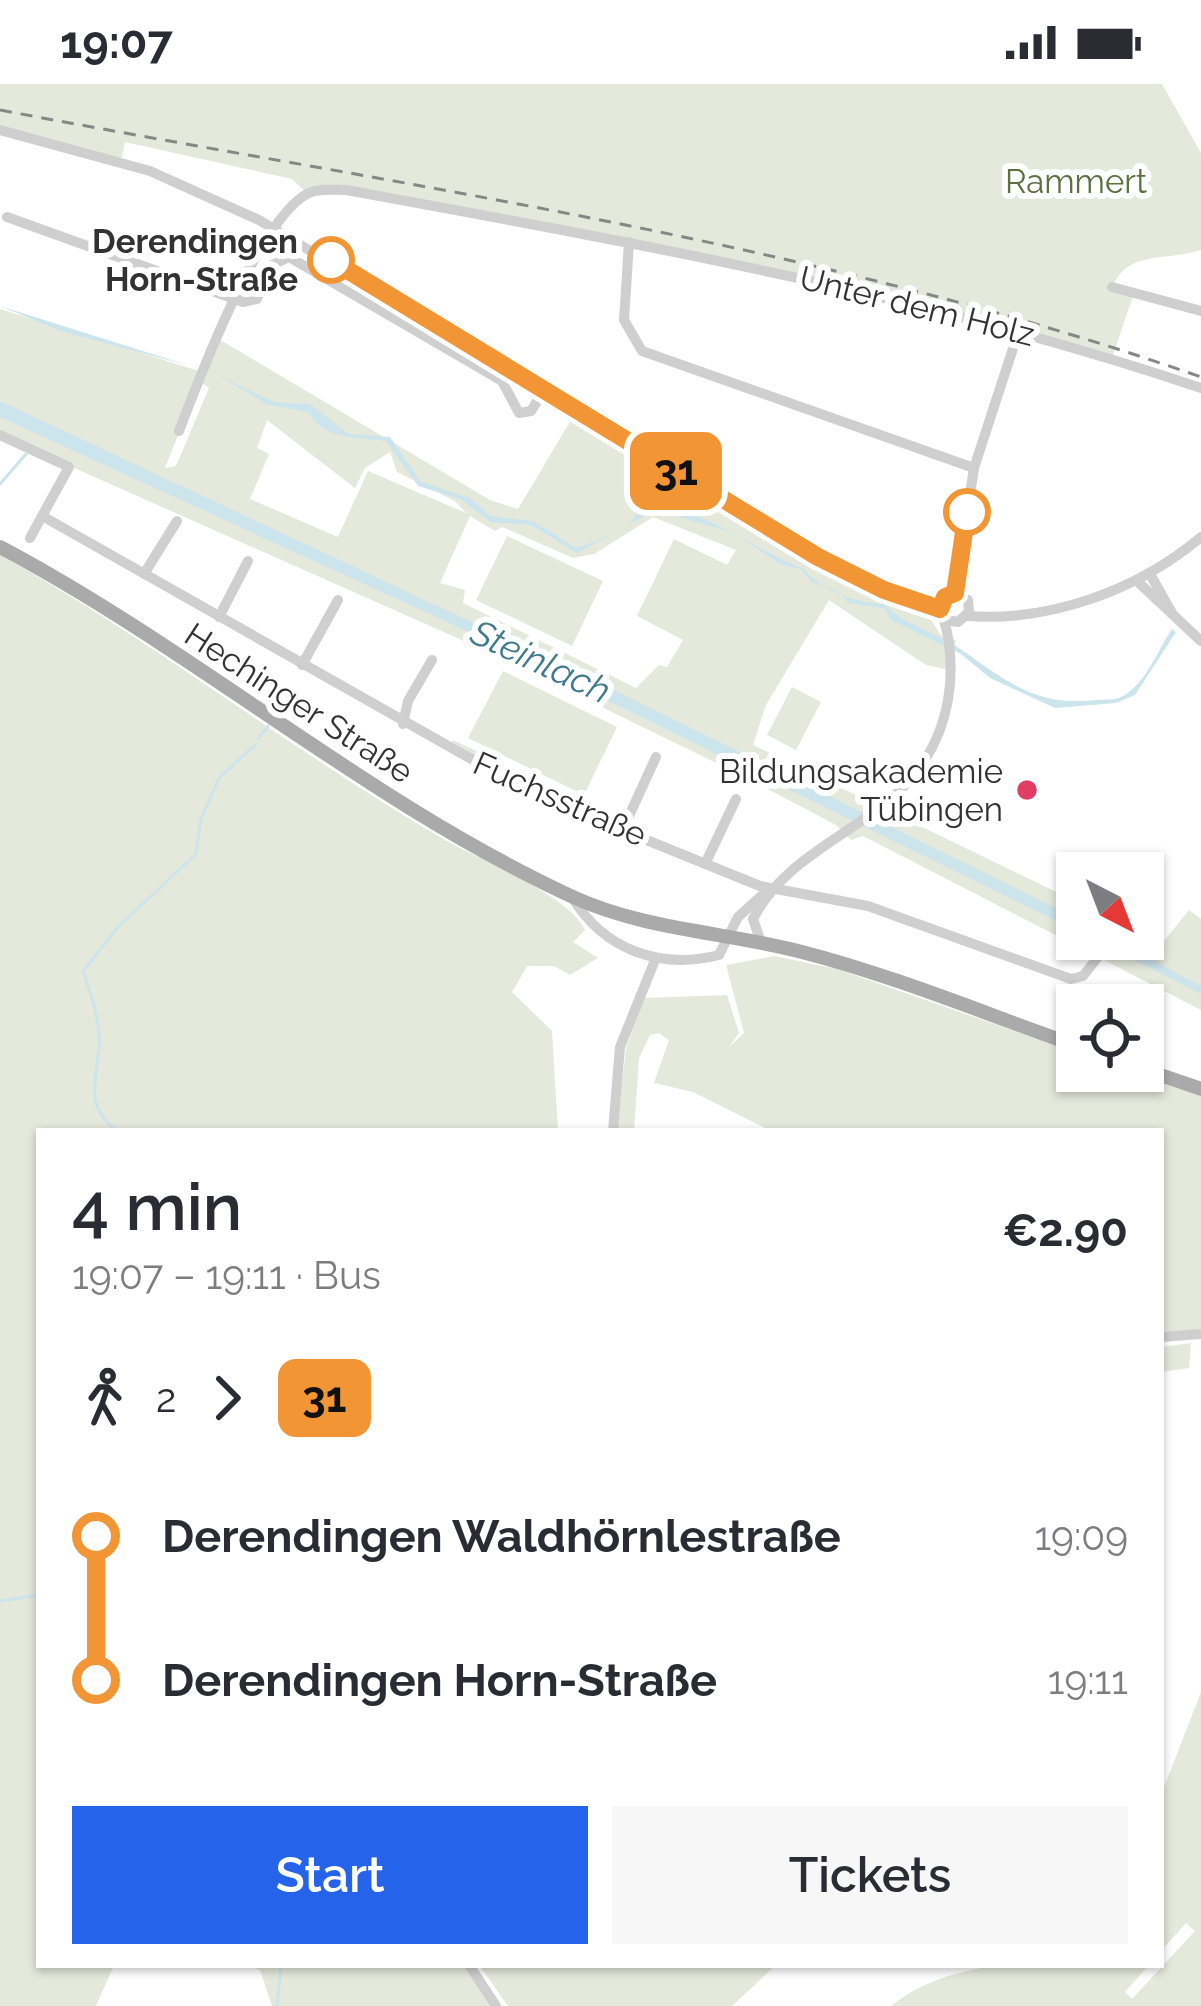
<!DOCTYPE html>
<meta charset="utf-8">
<style>
body{margin:0;font-family:Raleway,sans-serif;background:#f7f7f7;color:#2b2b33;height:100vh;display:flex;flex-direction:column;font-size:45px;white-space:nowrap}
*{box-sizing:border-box;margin:0}
p{font-size:39px;color:#7c7c81}
.icon{flex:none;width:66px;height:66px;fill:none;stroke:currentColor;stroke-width:2;stroke-linecap:round;stroke-linejoin:round}
.map{position:relative;flex:1;overflow:hidden}
.sheet{position:absolute;left:36px;top:1044px;width:1128px;height:840px;display:flex;flex-direction:column;background:#fff;border-radius:0px;box-shadow:0 3px 9px #0004}
.sheet>*{flex:none}
.badge{padding:0 24px;border-radius:18px;font-size:42px;line-height:78px}
.needle{width:78px;rotate:138deg}
.controls{position:absolute;left:1056px;top:768px;display:grid;gap:24px}
.controls a{display:grid;place-items:center;width:108px;height:108px;border-radius:0px;background:#fff;box-shadow:0 3px 9px #0004;font-size:60px}
.map>.badge{position:absolute;translate:-50% -50%;box-shadow:0 0 0 6px #fff}
.legs{display:flex;align-items:center;gap:18px;height:132px;padding:0 36px;font-size:39px}
.legs p{margin-inline-start:auto}
.overview{display:flex;align-items:center;justify-content:space-between;height:204px;padding:0 36px}
h1{font-size:66px;font-weight:600;line-height:90px}
.cta{display:flex;gap:24px;margin-top:auto;padding:24px 36px}
.cta a{flex:1;height:138px;border-radius:0px;background:#2563eb;color:#fff;font-size:48px;font-weight:600;line-height:138px;text-align:center}
.cta a+a{background:#f7f7f7;color:#2b2b33}
ul{padding:0 36px;list-style:none}
li{display:flex;align-items:center;gap:42px;height:144px;font-size:45px}
li i{display:grid;place-items:center;width:18px;height:100%;margin:0 15px;background:currentColor}
li i::after{content:'';width:30px;height:30px;margin:-15px;border:9px solid;border-radius:50%;background:#fff}
li p{margin-inline-start:auto}
li:first-child i{background:linear-gradient(#0000 50%,currentColor 0)}
li:last-child i{background:linear-gradient(currentColor 50%,#0000 0)}
.status{display:flex;justify-content:space-between;align-items:center;height:84px;padding:0 60px;background:#fff;direction:ltr}
.status svg{height:33px;fill:currentColor}
.map>svg:first-child{display:block}
.green{fill:#e4e9dc;fill-rule:evenodd}
.water{fill:#cce4eb}
.lines{fill:none;stroke-linecap:round;stroke-linejoin:round}
.stream{stroke:#cce4eb;stroke-width:3}
.minor{stroke:#cfcfcf;stroke-width:10}
.major{stroke:#aaa;stroke-width:14}
.rail{stroke:#878787;stroke-width:3;stroke-dasharray:12 9;stroke-linecap:butt}
.line-1-casing{stroke:#fff;stroke-width:27}
.line-1{stroke:#f29535;stroke-width:18}
.stop-1-dot{fill:#fff;stroke:#f29535;stroke-width:6}
.poi-dot{fill:#e03e63;stroke:#fff;stroke-width:4.5}
.labels{text-anchor:middle;dominant-baseline:central;stroke-width:12;stroke-linejoin:round;paint-order:stroke}
.park-label{font-size:33px;fill:#5d6e40;stroke:#fff}
.stop-label{font-size:33px;font-weight:bold;fill:#323232;stroke:#fff;text-anchor:end}
.street-label{font-size:33px;fill:#323232;stroke:#fff}
.poi-label{font-size:33px;fill:#323232;stroke:#fff;text-anchor:end}
.water-label{font-size:36px;font-style:italic;fill:#407a8c;stroke:#fff}
</style>
<div class="status"><b>19:07</b><svg viewBox="0 0 49 12"><path d="M0 12V9h3v3zM5 12V6h3v6zM10 12V3h3v9zM15 12V0h3v12zM26 1h20v11H26zM47 4h2v5h-2z"/></svg></div>
<div class="map">
<svg width="1201" height="1922" viewBox="0 0 1201 1922">
<rect width="100%" height="100%" fill="#fff"/>
<g class="green">
<path d="M0 0H1162L1201 69V166C1169 177 1125 166 1113 203L1134 209 1112 274 976 233 347 106 308 110 292 95 125 58 121 77 0 46Z"/>
<path d="M0 225 202 288 217 254 490 416 518 425 577 326 818 473 920 519 943 554 956 556 950 586 926 581 829 516 766 621 753 661 1077 818V855L1143 853 1160 862 1189 826 1201 835V926L863 752 851 756 836 741 747 694 491 569 0 351ZM199 297 209 304 176 382 165 384ZM267 336 355 404 365 384 390 368 397 388 455 417 466 429 368 387 338 453 250 415 269 370 257 364ZM470 432 495 447 502 443 573 474 594 470 653 433 736 466 727 481 674 455 637 532 683 556 667 583 659 581 636 604 463 519 465 506 440 499Z"/>
<path d="M507 452 603 497 572 562 476 516Z"/>
<path d="M0 471C153 556 289 665 440 753 475 774 570 811 585 846L573 858 598 874 570 891 554 882H527L512 908 552 947 558 1047H39V1881H114L96 1922H0Z"/>
<path d="M503 587 617 643 584 711 468 654Z"/>
<path d="M792 603 821 618 796 666 767 651Z"/>
<path d="M453 656 587 720 584 726 450 663Z"/>
<path d="M774 872 837 885 1077 969V987H1128L1201 1012V1247L1161 1248V1047H771L693 1008 654 999 669 956 659 949 650 951 639 974 634 1047H617L626 964 644 914 727 911 739 949 729 963 744 949 726 881Z"/>
<path d="M1191 1259 1189 1284 1161 1288V1263Z"/>
<path d="M1201 1608V1922H891C962 1865 1064 1881 1149 1881L1125 1908 1132 1915 1195 1847 1186 1839 1161 1867V1711Z"/>
<path d="M247 1881H464L490 1922H272L260 1886Z"/>
<path d="M479 1881H776L732 1922H508Z"/>
</g>
<g class="water">
<path d="M0 222 190 282 61 247Z"/>
<path d="M216 290 273 318 310 320 349 350 390 353 420 397 472 415 490 432 533 437 576 464C592 459 614 450 628 441 633 437 635 430 640 427 679 405 769 476 803 484 818 505 858 520 884 520 907 543 935 547 962 566 1007 598 1038 623 1096 616 1105 615 1115 617 1123 612 1147 598 1157 567 1172 545L1176 548 1135 611 1116 619 1055 624 990 594 961 570 891 536 884 524 849 519 836 506 813 499 801 485 780 480 734 449 656 426 577 469 531 441 490 438 460 415 418 402 386 357C360 353 322 356 308 328L268 321Z"/>
<path d="M0 317 555 577 1060 826 1077 835V847L456 542 0 333Z"/>
<path d="M1093 855H1114L1201 902V910Z"/>
</g>
<g class="lines">
<g class="stream">
<path d="M0 400 26 370"/>
<path d="M258 655 268 642"/>
<path d="M117 1047C79 1018 101 990 99 952 98 929 90 908 83 887L119 842 196 770 201 735 219 694 256 660"/>
<path d="M0 1517 39 1511"/>
<path d="M277 1922 281 1881"/>
</g>
<g class="minor">
<path d="M0 46 150 87 259 136 818 473 884 506 940 525"/>
<path d="M7 133 243 218 257 215 270 182 289 173 502 297 519 329 531 327 544 306"/>
<path d="M629 158 624 236 642 267 974 384"/>
<path d="M1112 203 1201 227"/>
<path d="M179 347C199 295 260 132 309 109 320 104 334 106 346 106 635 159 922 210 1201 304"/>
<path d="M0 351 69 383 30 454"/>
<path d="M44 433 533 710 760 802 868 822 1071 895 1083 892 1098 873"/>
<path d="M144 490 177 437"/>
<path d="M1150 490 1172 529"/>
<path d="M1137 497 1201 557"/>
<path d="M955 509 974 384 1019 246"/>
<path d="M967 532C1051 538 1138 506 1201 453"/>
<path d="M219 533 248 477"/>
<path d="M946 536 958 538 969 528 968 516 955 509"/>
<path d="M302 581 338 516"/>
<path d="M403 640 408 617 432 576"/>
<path d="M623 745 656 673"/>
<path d="M706 778 736 715"/>
<path d="M572 813C604 866 660 886 719 871L738 833 768 806"/>
<path d="M761 858 753 835C800 743 926 741 948 616 953 588 951 551 940 525"/>
<path d="M613 1047 620 963 655 876"/>
<path d="M1161 1253 1201 1250"/>
<path d="M469 1881 496 1922"/>
</g>
<g class="major">
<path d="M0 463C198 568 369 719 573 813 645 846 726 848 802 868 895 892 986 930 1077 962"/>
<path d="M1143 985 1201 1005"/>
</g>
<path class="rail" d="M0 26C402 102 813 157 1201 293"/>
</g>
<g class="lines">
<defs>
<path id="line-1" d="M331 176 818 473 884 506 940 525 945 513 955 509 967 428"/>
</defs>
<use href="#line-1" class="line-1-casing"/>
<use href="#line-1" class="line-1"/>
</g>
<g class="stop-1-dot">
<circle cx="331" cy="176" r="21"/>
<circle cx="967" cy="428" r="21"/>
</g>
<circle class="poi-dot" cx="1027" cy="706" r="12"/>
<g class="labels">
<g class="park-label">
<text x="1076" y="97">Rammert</text>
</g>
<g class="stop-label">
<text x="298" y="157">Derendingen<tspan x="298" dy="38">Horn-Straße</tspan></text>
</g>
<g class="street-label">
<text transform="translate(917 222) rotate(14)">Unter dem Holz</text>
<text transform="translate(299 619) rotate(33)">Hechinger Straße</text>
<text transform="translate(560 715) rotate(24)">Fuchsstraße</text>
</g>
<g class="poi-label">
<text x="1003" y="687">Bildungsakademie<tspan x="1003" dy="38">Tübingen</tspan></text>
</g>
<g class="water-label">
<text transform="translate(541 577) rotate(25)">Steinlach</text>
</g>
</g>
</svg>
<div class="controls">
<a><svg class="needle" viewBox="-14 -14 28 28"><path d="M0-13l5 13h-10z" fill="#e53935"/><path d="M0 13l5-13h-10z" fill="#7c7c81"/></svg></a>
<a><svg class="icon" aria-label="locate" viewBox="0 0 24 24"><circle cx="12" cy="12" r="6"/><path d="M12 2v4M12 18v4M2 12h4M18 12h4"/></svg></a>
</div>
<b class="badge" style="left:676px;top:387px;background:#f29535;color:#111">31</b>
<section class="sheet">
<div class="overview"><div><h1>4 min</h1><p>19:07 – 19:11 · Bus</p></div><b>€2.90</b></div>
<div class="legs"><svg class="icon" aria-label="walk" viewBox="0 0 24 24"><circle cx="13" cy="4" r="2"/><path d="M13 8l-2 6 4 7M11 14l-3 7M7 12l3-4h3l4 4"/></svg>2<svg class="icon" aria-label="forward" viewBox="0 0 24 24"><path d="M9 5l7 7-7 7"/></svg><b class="badge" style="background:#f29535;color:#111">31</b></div>
<ul>
<li><i style="color:#f29535"></i><b>Derendingen Waldhörnlestraße</b><p>19:09</p></li>
<li><i style="color:#f29535"></i><b>Derendingen Horn-Straße</b><p>19:11</p></li>
</ul>
<div class="cta"><a>Start</a><a>Tickets</a></div>
</section>
</div>
